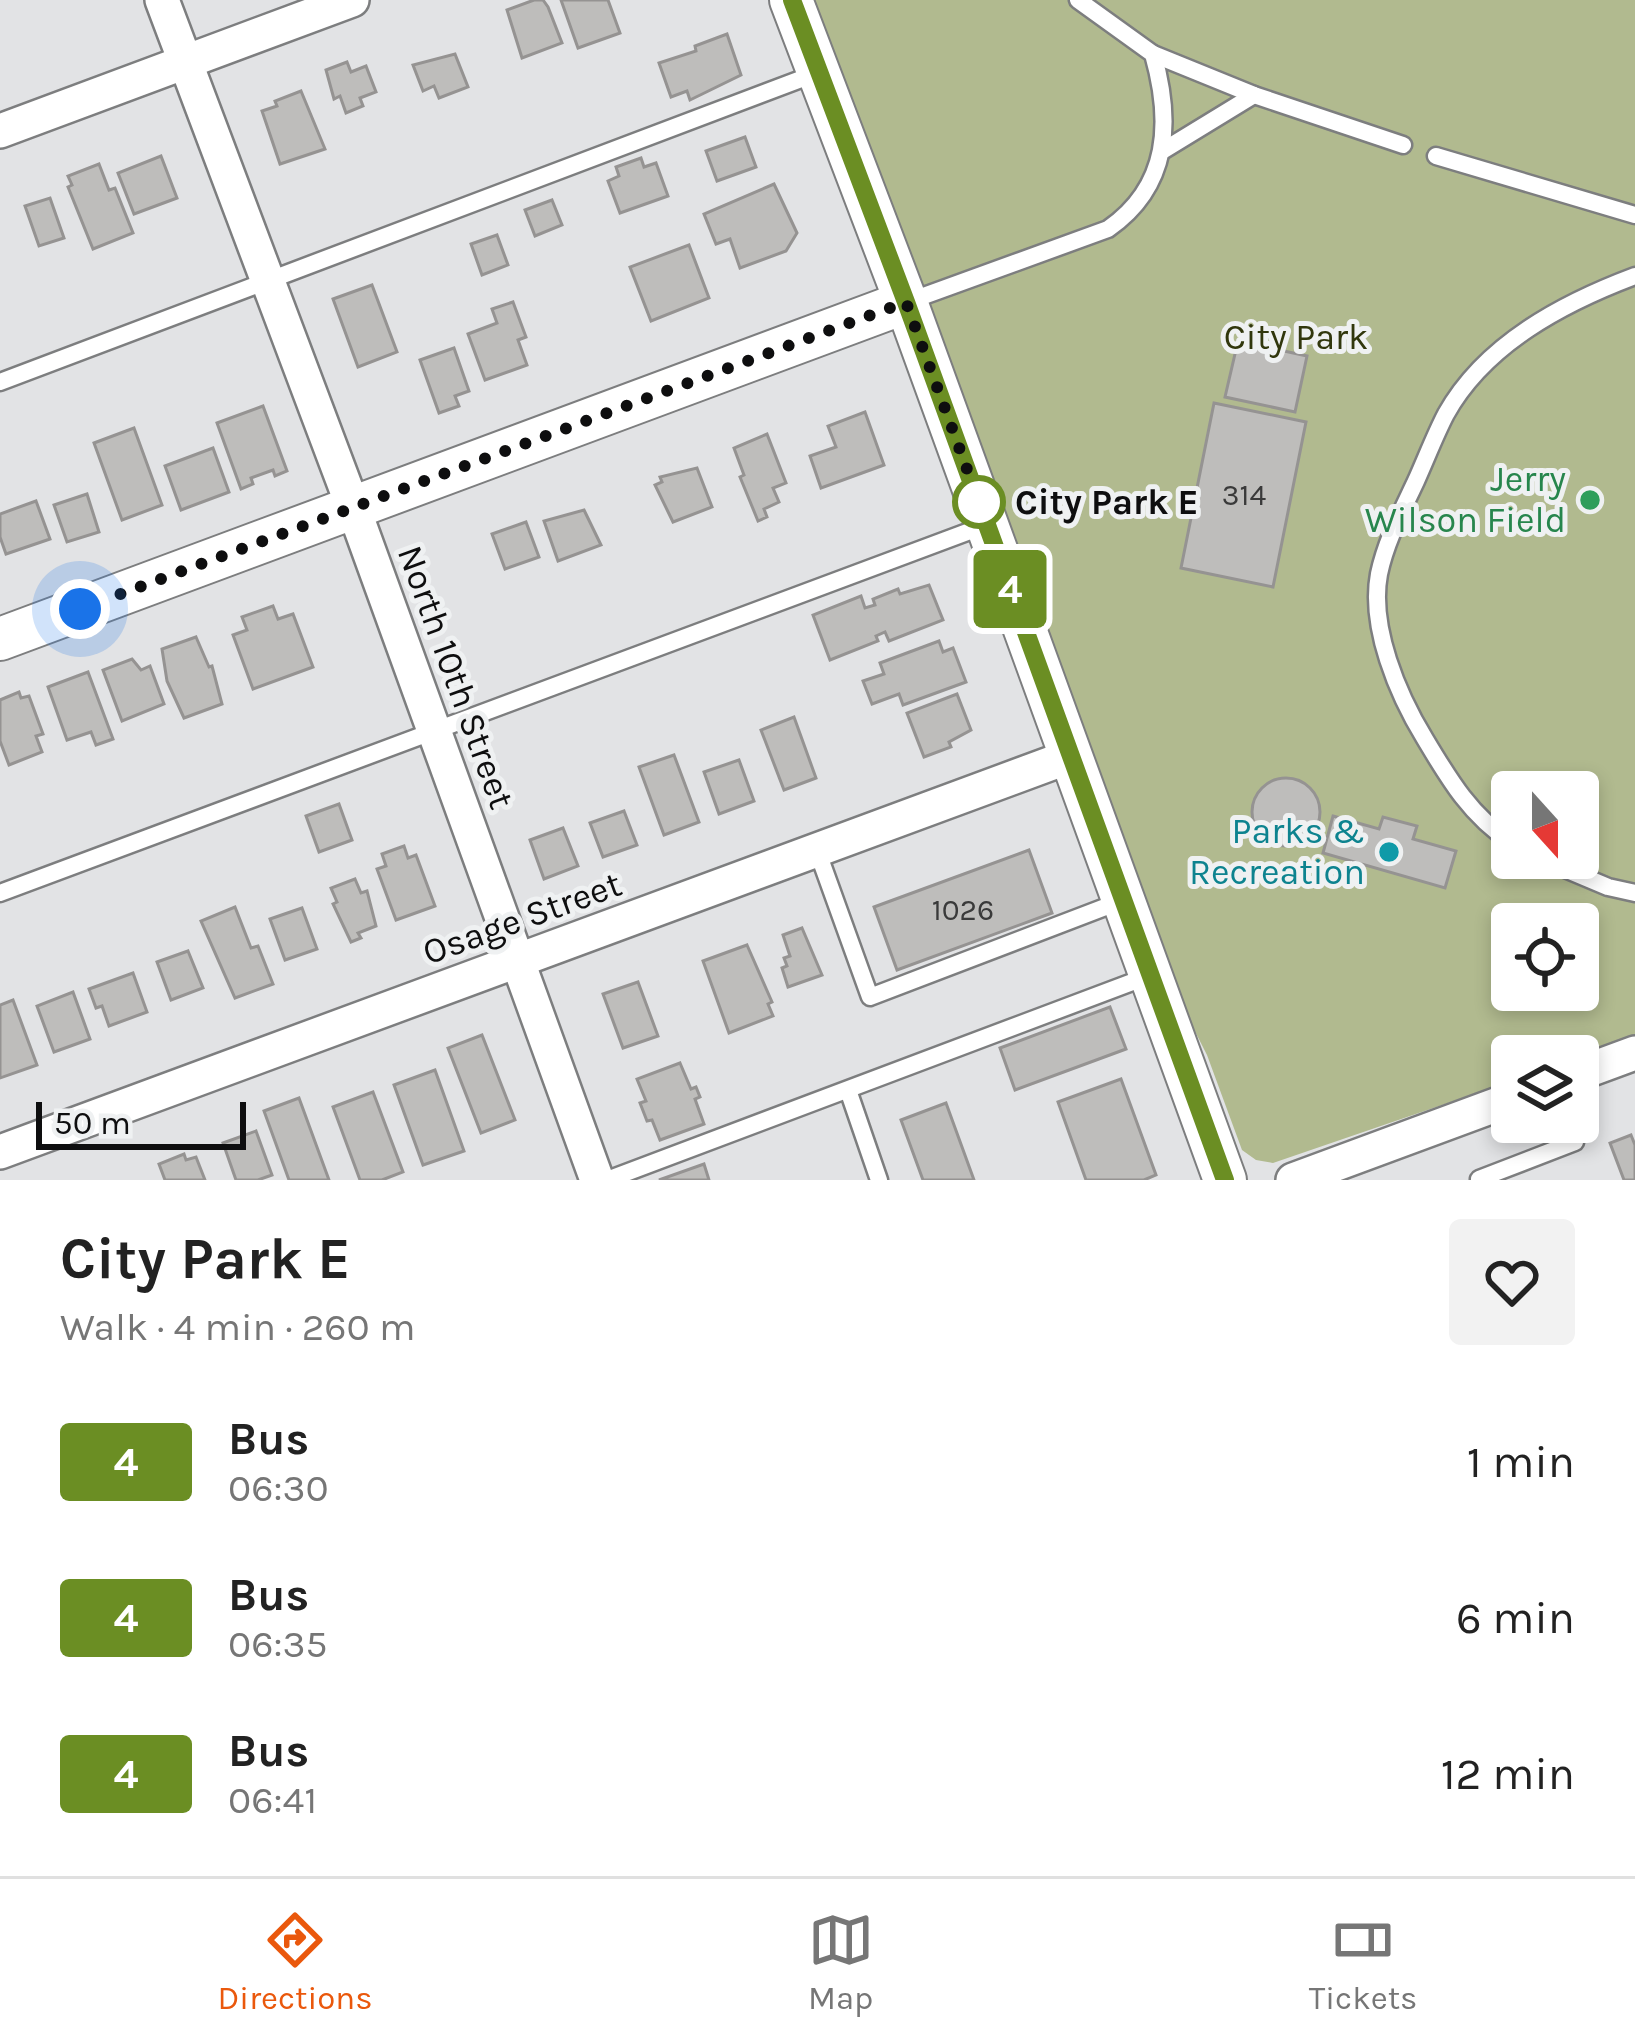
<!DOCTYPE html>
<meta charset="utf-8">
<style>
body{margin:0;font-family:Karla,sans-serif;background:#f2f2f2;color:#222;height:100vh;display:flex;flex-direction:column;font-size:45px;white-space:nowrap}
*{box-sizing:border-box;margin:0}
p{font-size:39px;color:#767676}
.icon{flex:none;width:66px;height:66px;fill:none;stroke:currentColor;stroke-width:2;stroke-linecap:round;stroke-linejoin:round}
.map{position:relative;height:1180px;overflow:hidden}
.panel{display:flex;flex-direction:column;background:#fff;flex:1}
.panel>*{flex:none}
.badge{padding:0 24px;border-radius:9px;font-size:42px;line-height:78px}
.needle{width:78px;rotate:159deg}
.controls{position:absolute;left:1491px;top:771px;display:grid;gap:24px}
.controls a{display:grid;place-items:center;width:108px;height:108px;border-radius:12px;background:#fff;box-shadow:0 6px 18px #0003;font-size:60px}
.scale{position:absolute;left:36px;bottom:30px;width:210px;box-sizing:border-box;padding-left:12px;border:6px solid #0e0e0f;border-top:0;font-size:33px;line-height:42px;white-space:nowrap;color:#0e0e0f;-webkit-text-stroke:9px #eff1f2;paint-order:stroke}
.you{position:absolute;width:60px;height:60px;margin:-30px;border:9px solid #fff;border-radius:50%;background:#1a73e8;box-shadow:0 0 0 18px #1a73e833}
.map>.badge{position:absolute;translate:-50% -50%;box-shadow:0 0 0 6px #fff}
.round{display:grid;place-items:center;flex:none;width:126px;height:126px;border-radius:12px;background:#f2f2f2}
.summary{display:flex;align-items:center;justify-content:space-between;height:204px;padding:0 60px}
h1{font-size:57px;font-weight:700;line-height:90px}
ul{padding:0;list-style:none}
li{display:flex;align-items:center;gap:36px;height:156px;padding:0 60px}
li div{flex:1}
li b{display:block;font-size:45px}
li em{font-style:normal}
li .badge{min-width:132px;font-weight:700;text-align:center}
.menu{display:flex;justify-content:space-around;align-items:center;height:168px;border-top:3px solid #e0e0e0;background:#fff;font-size:33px;color:#767676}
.menu a{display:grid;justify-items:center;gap:6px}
.menu .on{color:#ea580c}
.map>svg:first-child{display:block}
.green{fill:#b1ba8f;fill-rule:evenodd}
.building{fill:#bebdbb;stroke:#959392;stroke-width:3}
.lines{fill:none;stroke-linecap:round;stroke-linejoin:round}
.service-casing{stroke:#7d7e7f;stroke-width:21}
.minor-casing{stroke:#7d7e7f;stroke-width:38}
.tertiary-casing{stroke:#7d7e7f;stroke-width:46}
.service{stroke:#fff;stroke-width:16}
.minor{stroke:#fff;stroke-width:33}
.tertiary{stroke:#fff;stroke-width:42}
.line-casing{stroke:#fff;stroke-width:27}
.line{stroke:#6b8e23;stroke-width:18}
.walk{stroke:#0e0e0f;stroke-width:12;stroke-dasharray:0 21.6}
.leisure-dot{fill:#2e9e5b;stroke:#eff1f2;stroke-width:4.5}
.stop-dot{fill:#fff;stroke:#6b8e23;stroke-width:6}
.culture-dot{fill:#0f9aa8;stroke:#eff1f2;stroke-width:4.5}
.labels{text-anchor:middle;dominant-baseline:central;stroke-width:10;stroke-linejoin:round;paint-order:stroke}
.number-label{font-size:30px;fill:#3a3a3a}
.park-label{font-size:36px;fill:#31370d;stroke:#eff1f2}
.leisure-label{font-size:36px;fill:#27864d;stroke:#eff1f2;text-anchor:end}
.stop-label{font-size:36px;font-weight:bold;fill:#0e0e0f;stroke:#eff1f2;text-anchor:start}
.street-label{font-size:36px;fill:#0e0e0f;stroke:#eff1f2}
.culture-label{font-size:36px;fill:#0d838f;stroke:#eff1f2;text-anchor:end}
</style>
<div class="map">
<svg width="1635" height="1180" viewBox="0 0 1635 1180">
<rect width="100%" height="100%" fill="#e2e3e5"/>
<path class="green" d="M814 0H1635V1035L1578 1056H1512V1081L1273 1163 1256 1160 1242 1150 1207 1055 1172 986ZM1512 792H1578V858H1512ZM1512 924H1578V990H1512Z"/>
<g class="building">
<path d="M534 0H543L548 7 562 43 522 58 507 10Z"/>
<path d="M561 0H608L620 33 578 48Z"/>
<path d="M727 34 741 75 690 100 687 91 671 97 659 63 696 51 695 46Z"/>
<path d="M455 54 468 87 439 98 434 86 423 91 413 65Z"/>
<path d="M347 62 351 72 366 66 376 92 360 98 363 106 346 113 340 96 334 99 326 70Z"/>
<path d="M301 91 325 149 280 164 262 111 277 106 275 101Z"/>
<path d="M745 137 756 167 717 181 706 151Z"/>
<path d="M161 156 177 198 134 214 118 173Z"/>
<path d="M641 158 644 167 656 163 668 196 620 213 608 181 619 176 616 167Z"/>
<path d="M99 164 109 190 115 188 133 233 93 249 68 187 72 185 68 176Z"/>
<path d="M774 184 797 233 786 251 740 268 730 239 716 244 704 214Z"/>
<path d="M50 198 64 238 39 246 25 206Z"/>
<path d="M552 200 562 225 535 236 525 210Z"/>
<path d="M497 235 508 265 482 275 471 244Z"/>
<path d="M689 245 709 298 651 321 630 267Z"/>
<path d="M372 285 397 352 358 367 333 299Z"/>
<path d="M513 302 526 337 518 340 527 365 485 380 468 334 497 323 492 309Z"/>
<path d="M1238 341 1307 356 1295 412 1225 397Z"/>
<path d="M454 348 469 391 455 396 459 406 439 413 420 360Z"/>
<path d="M1214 403 1306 422 1273 587 1181 568Z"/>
<path d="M263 406 287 471 275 476 273 470 251 478 253 484 241 489 217 423Z"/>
<path d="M865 412 884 465 821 488 810 456 836 447 828 426Z"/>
<path d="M134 428 162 505 122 520 94 443Z"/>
<path d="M767 434 786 483 773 488 779 502 764 509 767 517 758 521 740 477 744 475 734 448Z"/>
<path d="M213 448 229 492 181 510 165 466Z"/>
<path d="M697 468 712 507 673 522 655 485 662 482 660 477Z"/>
<path d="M87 494 99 532 67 542 54 505Z"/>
<path d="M36 501 50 539 6 554 0 537V514Z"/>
<path d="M584 510 601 545 558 561 544 521Z"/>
<path d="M526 522 539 557 505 569 492 534Z"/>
<path d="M929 585 943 620 889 641 885 632 876 636 878 641 830 660 813 615 861 596 865 608 875 605 873 599 898 589 900 594Z"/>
<path d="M273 606 278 619 293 614 313 667 253 689 233 635 247 630 242 617Z"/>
<path d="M196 637 209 667 212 666 222 704 184 718 167 681 162 649Z"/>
<path d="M939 641 943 652 953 648 966 682 903 705 899 694 872 704 863 681 884 674 880 663Z"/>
<path d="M132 659 141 670 150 666 164 704 122 721 103 670Z"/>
<path d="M88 672 113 739 96 745 91 732 67 740 48 687Z"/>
<path d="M19 692 21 698 29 696 43 734 36 736 42 752 9 765 0 741V700Z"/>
<path d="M957 694 971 730 949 742 951 747 924 757 907 713Z"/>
<path d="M794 717 816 778 784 790 761 730Z"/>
<path d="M674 755 699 822 664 835 639 767Z"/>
<path d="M739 760 754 801 719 814 704 772Z"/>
<circle cx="1286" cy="812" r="34"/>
<path d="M339 804 352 840 319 852 306 816Z"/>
<path d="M624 811 637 845 603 857 590 823Z"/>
<path d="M1333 816 1379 829 1383 817 1417 826 1413 839 1456 851 1445 888 1323 853Z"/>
<path d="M563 828 578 866 544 879 530 840Z"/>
<path d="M404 846 408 858 416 855 435 906 396 920 377 869 386 866 382 854Z"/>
<path d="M1029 850 1052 913 897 970 874 907Z"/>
<path d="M355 879 361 893 367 891 376 926 358 933 361 938 351 942 333 904 337 902 331 888Z"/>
<path d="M235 907 251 948 258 946 273 984 235 998 201 921Z"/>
<path d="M302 908 317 949 285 960 270 919Z"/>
<path d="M802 928 822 975 788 987 782 968 787 966 784 958 790 956 783 935Z"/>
<path d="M747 945 772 1002 768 1004 773 1016 729 1033 703 961Z"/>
<path d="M188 951 203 988 171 1000 157 962Z"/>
<path d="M133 973 147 1012 109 1026 102 1006 96 1008 89 989Z"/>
<path d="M638 982 658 1036 623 1048 603 994Z"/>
<path d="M73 992 90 1039 54 1052 37 1006Z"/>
<path d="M13 1000 37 1065 0 1078V1005Z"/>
<path d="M1110 1007 1126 1049 1015 1090 1000 1048Z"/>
<path d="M482 1035 515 1120 481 1133 448 1048Z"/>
<path d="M680 1063 691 1089 696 1087 700 1097 695 1099 704 1124 660 1140 652 1120 647 1121 640 1103 646 1101 637 1079Z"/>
<path d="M435 1070 464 1151 423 1165 394 1085Z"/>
<path d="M1121 1079 1156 1175 1144 1180H1086L1058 1102Z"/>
<path d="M373 1092 403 1172 382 1180H360L333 1107Z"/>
<path d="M299 1098 329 1180H289L264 1111Z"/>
<path d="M946 1103 974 1180H923L901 1120Z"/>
<path d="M256 1131 272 1175 258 1180H236L223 1143Z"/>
<path d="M1631 1135 1635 1145V1180H1624L1610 1143Z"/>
<path d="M184 1154 186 1160 196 1157 205 1180H165L159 1164Z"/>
<path d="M704 1164 709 1180H659Z"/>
</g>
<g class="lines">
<defs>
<g id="service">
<path d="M1153 54 1254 95 1403 145"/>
<path d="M1164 150 1254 95"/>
<path d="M1436 156 1635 215"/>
<path d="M907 302 1108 229C1170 186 1172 121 1153 54L1078 0"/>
<path d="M0 382 817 73"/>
<path d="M1512 843C1471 816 1450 781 1425 739 1398 695 1369 627 1379 574 1386 541 1402 511 1416 481 1426 459 1435 435 1446 414 1485 344 1563 303 1635 276"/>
<path d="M817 850 870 997 1121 901"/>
<path d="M1539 858 1608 887 1635 893"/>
<path d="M0 893 986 525"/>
<path d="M848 1090 879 1180"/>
<path d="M1479 1179 1575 1142 1567 1122"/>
<path d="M607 1180 1151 975"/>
</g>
<g id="minor">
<path d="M162 0 353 507 597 1180"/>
<path d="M0 131 352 0"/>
<path d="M1578 1074 1635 1053"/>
<path d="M0 1152 1071 756"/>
<path d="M1293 1180 1512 1099"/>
</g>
<g id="tertiary">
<path d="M791 0 906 302 1225 1180"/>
<path d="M0 639 906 302"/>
</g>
</defs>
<use href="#service" class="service-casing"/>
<use href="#minor" class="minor-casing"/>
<use href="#tertiary" class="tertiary-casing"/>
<use href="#service" class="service"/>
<use href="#minor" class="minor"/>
<use href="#tertiary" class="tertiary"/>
</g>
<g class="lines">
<defs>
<path id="line" d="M792 0 906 302 1225 1180"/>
</defs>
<use href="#line" class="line-casing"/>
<use href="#line" class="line"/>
<path class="walk" d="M80 609 906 302 979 502"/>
</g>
<circle class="leisure-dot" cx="1590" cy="500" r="12"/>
<circle class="stop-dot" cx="979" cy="502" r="24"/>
<circle class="culture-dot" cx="1389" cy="852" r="12"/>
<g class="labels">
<g class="number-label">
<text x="1244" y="495">314</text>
<text x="963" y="910">1026</text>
</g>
<g class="park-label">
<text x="1296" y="337">City Park</text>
</g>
<g class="leisure-label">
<text x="1566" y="479">Jerry<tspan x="1566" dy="41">Wilson Field</tspan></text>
</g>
<g class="stop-label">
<text x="1015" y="502">City Park E</text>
</g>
<g class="street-label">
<text transform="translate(456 677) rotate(70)">North 10th Street</text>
<text transform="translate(522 918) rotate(-20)">Osage Street</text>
</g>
<g class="culture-label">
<text x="1365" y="831">Parks &amp;<tspan x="1365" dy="41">Recreation</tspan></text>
</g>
</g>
</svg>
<div class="controls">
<a><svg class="needle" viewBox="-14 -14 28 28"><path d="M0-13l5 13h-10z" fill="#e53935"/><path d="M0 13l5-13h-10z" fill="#767676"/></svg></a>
<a><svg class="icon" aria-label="locate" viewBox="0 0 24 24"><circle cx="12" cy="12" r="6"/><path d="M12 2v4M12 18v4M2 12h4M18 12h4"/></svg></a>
<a><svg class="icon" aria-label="layers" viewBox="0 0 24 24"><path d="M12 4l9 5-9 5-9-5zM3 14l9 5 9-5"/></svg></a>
</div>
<div class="scale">50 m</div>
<div class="you" style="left:80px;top:609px"></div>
<b class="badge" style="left:1010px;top:589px;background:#6b8e23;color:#fff">4</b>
</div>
<section class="panel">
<div class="summary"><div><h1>City Park E</h1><p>Walk · 4 min · 260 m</p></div><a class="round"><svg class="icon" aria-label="heart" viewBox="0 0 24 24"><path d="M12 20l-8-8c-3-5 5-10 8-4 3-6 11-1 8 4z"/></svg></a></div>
<ul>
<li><span class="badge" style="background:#6b8e23;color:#fff">4</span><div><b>Bus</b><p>06:30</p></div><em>1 min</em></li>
<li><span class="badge" style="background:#6b8e23;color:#fff">4</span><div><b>Bus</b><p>06:35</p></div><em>6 min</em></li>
<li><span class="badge" style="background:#6b8e23;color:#fff">4</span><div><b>Bus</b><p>06:41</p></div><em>12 min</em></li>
</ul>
</section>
<nav class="menu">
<a class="on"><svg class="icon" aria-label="directions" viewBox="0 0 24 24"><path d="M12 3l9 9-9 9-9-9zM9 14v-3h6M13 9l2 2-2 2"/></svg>Directions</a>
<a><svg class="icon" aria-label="map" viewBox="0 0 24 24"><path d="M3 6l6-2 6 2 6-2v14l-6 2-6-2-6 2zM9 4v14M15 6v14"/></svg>Map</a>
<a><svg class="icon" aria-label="tickets" viewBox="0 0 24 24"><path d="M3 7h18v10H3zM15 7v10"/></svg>Tickets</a>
</nav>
